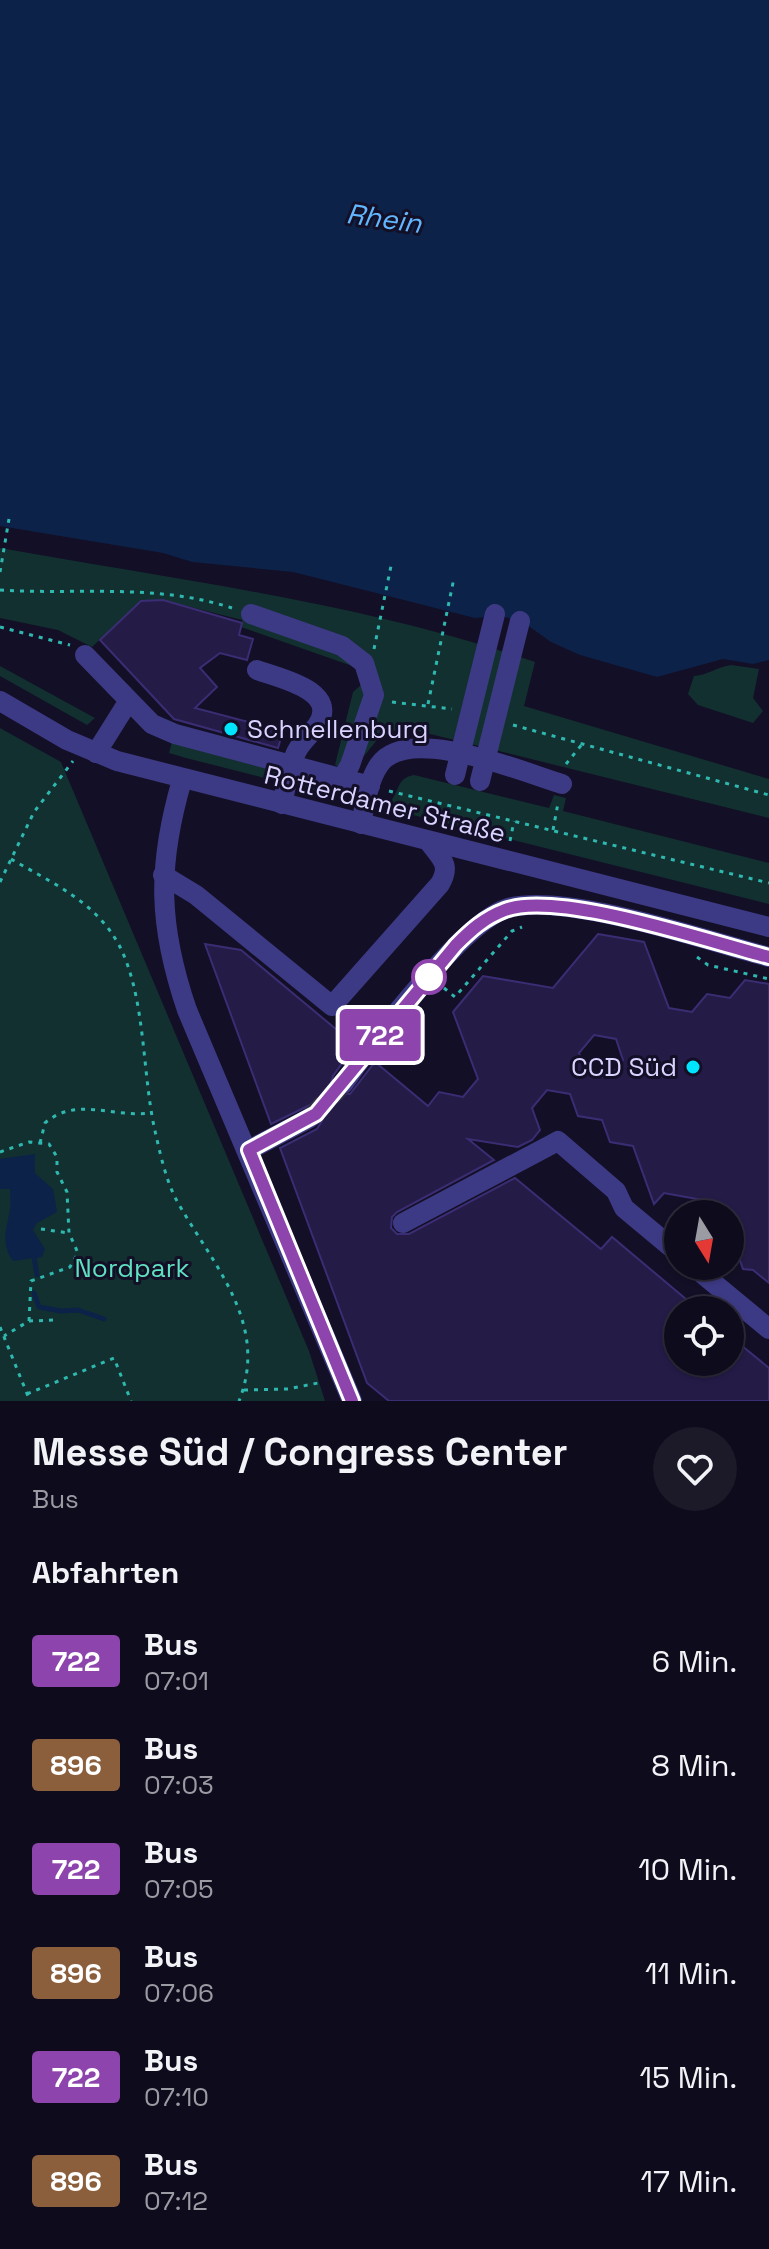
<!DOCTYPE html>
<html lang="de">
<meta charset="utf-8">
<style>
body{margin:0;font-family:"Space Grotesk",sans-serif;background:#1c1929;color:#f1f3f6;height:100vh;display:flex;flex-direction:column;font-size:30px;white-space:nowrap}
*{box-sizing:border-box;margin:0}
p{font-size:26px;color:#9b9ba3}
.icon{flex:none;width:44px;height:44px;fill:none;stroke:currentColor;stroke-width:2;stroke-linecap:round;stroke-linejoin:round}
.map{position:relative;height:1401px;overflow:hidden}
.drawer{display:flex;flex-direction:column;background:#0e0b1c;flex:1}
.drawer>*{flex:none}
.badge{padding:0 16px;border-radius:6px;font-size:28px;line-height:52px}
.needle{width:52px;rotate:169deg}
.controls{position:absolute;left:664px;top:1200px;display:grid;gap:16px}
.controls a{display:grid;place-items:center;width:80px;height:80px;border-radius:50%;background:#0e0b1c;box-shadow:0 2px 6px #0004,0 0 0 2px #2e2b3b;font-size:40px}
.map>.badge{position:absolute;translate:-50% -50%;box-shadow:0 0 0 4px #fff}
h2{padding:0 32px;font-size:30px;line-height:72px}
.round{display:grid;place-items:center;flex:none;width:84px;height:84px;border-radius:42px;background:#1c1929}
.headline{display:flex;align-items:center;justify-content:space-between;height:136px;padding:0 32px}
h1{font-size:38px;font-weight:700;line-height:60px}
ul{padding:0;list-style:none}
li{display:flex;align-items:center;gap:24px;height:104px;padding:0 32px}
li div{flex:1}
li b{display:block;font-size:30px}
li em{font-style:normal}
li .badge{min-width:88px;font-weight:700;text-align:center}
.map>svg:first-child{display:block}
.green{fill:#12302f}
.water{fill:#0c2248}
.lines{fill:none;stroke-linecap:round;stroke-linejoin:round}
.stream{stroke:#0c2248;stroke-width:5}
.building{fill:#241b47;stroke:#3b2d73;stroke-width:2;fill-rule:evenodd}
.minor-tunnel{stroke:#312d47;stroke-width:20;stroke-dasharray:20 10;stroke-linecap:butt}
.path{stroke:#2fb8b0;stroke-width:3;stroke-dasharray:4 6;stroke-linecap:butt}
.minor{stroke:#3d3a85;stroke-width:20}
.line-casing{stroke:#fff;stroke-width:18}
.line{stroke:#8e44ad;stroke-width:12}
.poi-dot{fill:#00e5ff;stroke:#130f26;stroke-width:3}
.stop-dot{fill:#fff;stroke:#8e44ad;stroke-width:4}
.labels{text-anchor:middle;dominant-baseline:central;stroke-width:6;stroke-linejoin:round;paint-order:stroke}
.poi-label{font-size:26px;fill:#d9d4ff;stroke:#130f26;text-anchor:start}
.street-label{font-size:26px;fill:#d9d4ff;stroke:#130f26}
.park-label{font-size:26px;fill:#5fe0c0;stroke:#130f26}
.water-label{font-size:28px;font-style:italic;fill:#62b6ff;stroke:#130f26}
</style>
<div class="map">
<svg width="769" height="1401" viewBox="0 0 769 1401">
<rect width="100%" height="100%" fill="#130f26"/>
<g class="green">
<path d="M0 548C178 580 364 603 535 662L524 706 769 779V818L406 728 382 734 350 773 335 765 353 692 361 685 355 667 241 627 242 620 163 600 136 606 92 647 58 630 0 618Z"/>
<path d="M731 665 759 669 753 698 763 711 753 723 698 705 688 694 694 676C708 675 717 667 731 665Z"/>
<path d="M0 666 95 718 87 725 0 676Z"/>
<path d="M0 728 61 762 309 1351 325 1401H0Z"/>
<path d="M173 738 343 783 331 795 186 758 169 753Z"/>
<path d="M414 775 549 808 554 795 566 798 563 811 769 863V904L397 811 390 802C400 791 396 778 414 775Z"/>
</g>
<g class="water">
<path d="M0 0H769V660L753 664 723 659 657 677 580 655 551 642 523 622 490 613 488 617 475 618 293 572 192 562 163 553 0 526Z"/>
<path d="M35 1154V1173L53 1189 57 1212 37 1223 33 1230 45 1249 42 1257 13 1261C0 1243 7 1229 10 1209 11 1203 10 1195 10 1189H0V1159Z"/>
</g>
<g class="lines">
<g class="stream">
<path d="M34 1257 37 1275"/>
<path d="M34 1293 39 1307 61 1311 78 1310 104 1319"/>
</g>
</g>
<g class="building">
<path d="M163 600 242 623 239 635 253 639 247 660 220 653 200 668 217 687 195 708 283 731 278 748 174 719 100 640 141 601Z"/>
<path d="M598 934 644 942 669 1008 692 1012 707 994 730 998 745 980 769 984V1283L753 1270 743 1269 730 1232V1214H723L719 1203 664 1193 654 1204 633 1146 610 1142 602 1120 578 1116 570 1094 547 1090 532 1108 540 1130 532 1140 518 1147 468 1139 494 1160 397 1212 392 1217 391 1228 397 1234H409L515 1178 601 1249 612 1237 699 1310H678V1362H730V1336L769 1368V1401H389L367 1383 280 1148 317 1129 323 1119 322 1113 310 1105 271 1124 205 944 241 950 355 1045 333 1076 331 1083 336 1093 350 1094 375 1062 428 1106 439 1092 463 1097 478 1079 453 1012 483 976 553 988ZM594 1035 616 1039 623 1060 609 1078 587 1074 579 1053Z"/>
</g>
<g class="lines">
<path class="minor-tunnel" d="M310 1118 344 1083"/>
<g class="path">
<path d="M0 572 9 519"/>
<path d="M0 590C78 595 155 583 232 608"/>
<path d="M0 627 70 645"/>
<path d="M374 649 391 566"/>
<path d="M392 702 452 709"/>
<path d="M428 704 454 578"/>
<path d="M513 725 769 795"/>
<path d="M566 764 583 743"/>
<path d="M389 791 769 883"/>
<path d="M553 830 558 803"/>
<path d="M510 841 514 821"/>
<path d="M11 859C52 883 95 901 119 945 146 997 142 1074 155 1131 160 1153 166 1181 177 1201 212 1264 270 1323 239 1401"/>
<path d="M0 882 34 812 73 761"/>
<path d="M697 957 708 965 769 979"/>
<path d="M444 988 455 997 512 931 522 927"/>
<path d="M405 1032 418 1042"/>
<path d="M40 1143 45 1123C76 1096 113 1118 151 1113"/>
<path d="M0 1152 29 1142 49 1144 57 1157V1172L67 1192 69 1233 78 1253 70 1267 31 1281 29 1321 4 1336"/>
<path d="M41 1229 69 1233"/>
<path d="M29 1321 56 1320"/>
<path d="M0 1327 30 1401"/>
<path d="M244 1390 288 1389 323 1382"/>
<path d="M27 1394 114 1358 131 1401"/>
</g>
<g class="minor">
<path d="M251 614 342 646 364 663 374 695 350 765 343 777"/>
<path d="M85 655 152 724 175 734 370 786"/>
<path d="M257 670C278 678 339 690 318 724 311 735 299 743 295 755 288 770 286 788 282 804"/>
<path d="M0 701 67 740 117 761 769 927"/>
<path d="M96 753 128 702"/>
<path d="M455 775 495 614"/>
<path d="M182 780C157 866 158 925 187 1010L352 1401"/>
<path d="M480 781 520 621"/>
<path d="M361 824C365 805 368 781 379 765 408 723 522 772 562 784"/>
<path d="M163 875 196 895 332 1006 440 884C451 865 442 859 429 842"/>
<path d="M344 1083C372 1042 464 921 508 908 566 892 707 941 769 957"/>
<path d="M249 1150 310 1118"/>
<path d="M403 1223 558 1141 616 1191 624 1208 678 1253"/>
<path d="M693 1266 769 1329"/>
</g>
</g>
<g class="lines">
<defs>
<path id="line" d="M352 1401 249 1150 316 1114 456 945C471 930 484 918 505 910 558 890 710 942 769 957"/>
</defs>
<use href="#line" class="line-casing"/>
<use href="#line" class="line"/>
</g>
<g class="poi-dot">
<circle cx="231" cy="729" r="8"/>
<circle cx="693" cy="1067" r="8"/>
</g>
<circle class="stop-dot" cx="429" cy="977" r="16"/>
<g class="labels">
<g class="poi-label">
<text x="247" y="729">Schnellenburg</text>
<text x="677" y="1067" text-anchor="end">CCD Süd</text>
</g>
<g class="street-label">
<text transform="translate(385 804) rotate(14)">Rotterdamer Straße</text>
</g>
<g class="park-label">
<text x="132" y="1268">Nordpark</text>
</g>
<g class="water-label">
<text transform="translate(384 218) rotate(8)">Rhein</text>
</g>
</g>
</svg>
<div class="controls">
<a><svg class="needle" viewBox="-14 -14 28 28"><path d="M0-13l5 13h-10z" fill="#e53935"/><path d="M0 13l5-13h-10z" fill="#9b9ba3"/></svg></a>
<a><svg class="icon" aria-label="locate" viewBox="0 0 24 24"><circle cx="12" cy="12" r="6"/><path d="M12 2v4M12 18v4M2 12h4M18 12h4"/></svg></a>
</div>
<b class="badge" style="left:380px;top:1035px;background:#8e44ad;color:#fff">722</b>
</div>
<section class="drawer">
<div class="headline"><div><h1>Messe Süd / Congress Center</h1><p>Bus</p></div><a class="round"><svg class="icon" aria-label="heart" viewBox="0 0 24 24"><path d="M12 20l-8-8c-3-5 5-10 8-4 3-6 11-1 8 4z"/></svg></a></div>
<h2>Abfahrten</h2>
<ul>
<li><span class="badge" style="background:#8e44ad;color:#fff">722</span><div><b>Bus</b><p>07:01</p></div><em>6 Min.</em></li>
<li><span class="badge" style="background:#8b5e3c;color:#fff">896</span><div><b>Bus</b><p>07:03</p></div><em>8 Min.</em></li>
<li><span class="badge" style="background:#8e44ad;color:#fff">722</span><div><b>Bus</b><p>07:05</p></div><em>10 Min.</em></li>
<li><span class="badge" style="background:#8b5e3c;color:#fff">896</span><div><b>Bus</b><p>07:06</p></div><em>11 Min.</em></li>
<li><span class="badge" style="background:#8e44ad;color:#fff">722</span><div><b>Bus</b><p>07:10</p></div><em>15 Min.</em></li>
<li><span class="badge" style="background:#8b5e3c;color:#fff">896</span><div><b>Bus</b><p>07:12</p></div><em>17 Min.</em></li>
</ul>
</section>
